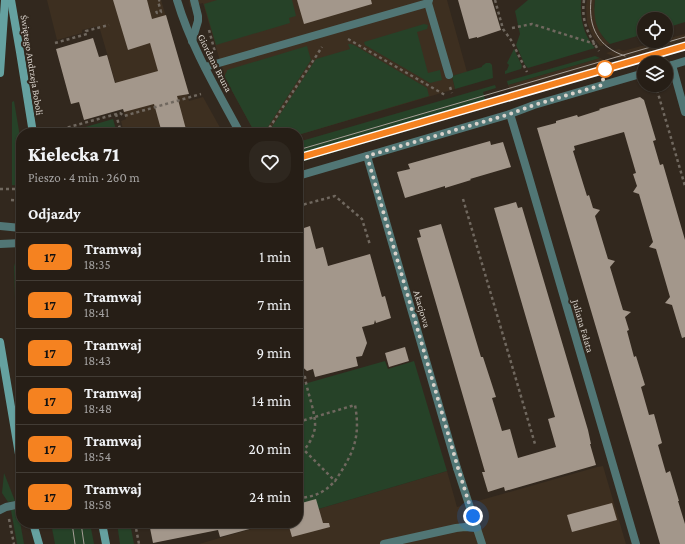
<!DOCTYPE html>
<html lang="pl">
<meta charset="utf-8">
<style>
body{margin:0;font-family:"Crimson Pro",serif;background:#2e271f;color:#f1f3f6;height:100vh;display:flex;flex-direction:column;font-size:15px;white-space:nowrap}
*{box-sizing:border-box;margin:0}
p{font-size:13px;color:#a4a2a1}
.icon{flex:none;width:22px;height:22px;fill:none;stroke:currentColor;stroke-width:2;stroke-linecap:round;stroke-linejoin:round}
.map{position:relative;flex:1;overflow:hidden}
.panel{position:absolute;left:16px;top:128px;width:287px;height:400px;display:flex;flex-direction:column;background:#261e16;border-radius:16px;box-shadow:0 1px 3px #0004,0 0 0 1px #423c35}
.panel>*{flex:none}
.badge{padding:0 8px;border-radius:6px;font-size:14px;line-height:26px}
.buttons{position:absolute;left:637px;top:12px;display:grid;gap:8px}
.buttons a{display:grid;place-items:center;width:36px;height:36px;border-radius:50%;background:#261e16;box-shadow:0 1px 3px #0004,0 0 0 1px #423c35;font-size:20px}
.you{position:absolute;width:20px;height:20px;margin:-10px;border:3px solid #fff;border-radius:50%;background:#1a73e8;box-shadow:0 0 0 6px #1a73e833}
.map>.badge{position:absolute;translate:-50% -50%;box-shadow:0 0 0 2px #fff}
h2{padding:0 12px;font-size:15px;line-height:36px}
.round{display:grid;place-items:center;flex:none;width:42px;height:42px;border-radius:16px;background:#2e271f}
.summary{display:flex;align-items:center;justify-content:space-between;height:68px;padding:0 12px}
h1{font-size:19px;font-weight:800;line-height:30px}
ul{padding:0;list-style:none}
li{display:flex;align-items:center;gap:12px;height:48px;padding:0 12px;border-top:1px solid #423c35}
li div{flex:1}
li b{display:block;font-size:15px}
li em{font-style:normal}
li .badge{min-width:44px;font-weight:700;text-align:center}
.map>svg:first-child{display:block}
.built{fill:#3d2f20}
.green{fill:#264228}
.building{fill:#a3978b}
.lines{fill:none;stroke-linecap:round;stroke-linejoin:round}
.path{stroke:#70685f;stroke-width:2.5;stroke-dasharray:3 3;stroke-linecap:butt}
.service{stroke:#517675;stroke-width:8}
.minor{stroke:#517675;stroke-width:8}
.tertiary{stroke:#517675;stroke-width:8}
.secondary{stroke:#65a1a0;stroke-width:8}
.tram{stroke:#a69e97;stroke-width:1}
.line-casing{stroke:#fff;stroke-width:9}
.line{stroke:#f58220;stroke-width:6}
.walk{stroke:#d8d2cb;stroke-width:4;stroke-dasharray:0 7.2}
.stop-dot{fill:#fff;stroke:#f58220;stroke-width:2}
.labels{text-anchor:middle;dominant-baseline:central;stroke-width:4;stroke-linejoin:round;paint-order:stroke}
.street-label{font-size:10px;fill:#d8d2cb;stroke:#32281e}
</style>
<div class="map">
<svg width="685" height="544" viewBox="0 0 685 544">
<rect width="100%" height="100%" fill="#32281e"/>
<g class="built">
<path d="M47 0H161L189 94H187L189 101 203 97 223 133H124L121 121 126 119 99 26 82 30V33L57 40Z"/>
<path d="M189 0H447L467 72 452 76 455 89 298 135V133H255L225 78 203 3 190 7Z"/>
<path d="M587 0H595L594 6 602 36 610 44 600 46 593 37 587 22 586 6Z"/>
<path d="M685 34V49L631 65 606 53 619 49 623 51 660 41H666V39Z"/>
<path d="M600 58 619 68 516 99 509 88 508 85Z"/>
<path d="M603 466 626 544H199L271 523H298V515L447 471 457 507 597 467Z"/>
</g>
<g class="green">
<path d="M217 0H292L296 16 289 18 290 23 216 45 204 4Z"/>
<path d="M528 0H581C580 18 583 34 595 48L528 68 525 65 516 45 520 34 515 11Z"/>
<path d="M595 0H685V22L666 28V19H644V34L610 44C596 31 593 19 595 0Z"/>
<path d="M424 24 428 25 427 29 417 32 428 73 440 70 442 80 430 83 365 45 364 42Z"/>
<path d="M348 44H351L354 45 427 88 429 96 298 135V133H268L316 59 350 49Z"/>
<path d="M307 46 311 60 264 133H255L225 78V75L227 71V70Z"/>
<path d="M514 49 522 66 521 69 505 74V71L507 70 509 65 507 63Z"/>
<path d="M595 56 600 58 508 85 507 81Z"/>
<path d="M486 63H490L492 65 493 78 455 89 452 76 482 67V66Z"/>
<path d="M495 85 496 88 483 92 487 107 298 163V142Z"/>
<path d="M14 101 21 143V186L12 185V102Z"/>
<path d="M113 119 117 133H65Z"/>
<path d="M20 257H21V297L15 298 14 267 15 263Z"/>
<path d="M385 361 388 369 414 361 447 471 298 515V364L304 384Z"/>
<path d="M4 473 15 501 8 502 2 493Z"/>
<path d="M11 510H18L24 544H17Z"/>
<path d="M51 523H90L94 544H55Z"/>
<path d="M117 523H130L134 544H120Z"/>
</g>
<g class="building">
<path d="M113 0H147L152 19 166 15 189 94 177 96 187 133H162L154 104 124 112 123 109 84 120 79 102 71 104 56 49 93 38 99 57 107 55 115 83 158 71 150 43 128 50Z"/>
<path d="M297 0H371L372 4 304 24Z"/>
<path d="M458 0H492L501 30 477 38V37L469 39Z"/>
<path d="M640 97 644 100 656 140 653 141 660 165 663 164 685 240V337L682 338 672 305 665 303 670 297 656 249 649 247 653 242 639 194 633 192 637 186 633 174 636 173 624 132 574 146 575 150 573 151 587 196 589 195 593 208 600 210 595 216 608 259 615 261 610 267 623 310 631 312 625 317 629 330 627 331 634 357 636 356 645 385 641 387 649 415 654 414 662 443 658 445 666 473 670 471 679 501H678L685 524V544H660L537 128 556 123V121L577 115 578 117 600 110 599 109Z"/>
<path d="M490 141 491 145 503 142 511 167 470 179 471 180 445 188V186L405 198 397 172 410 169 408 164Z"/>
<path d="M516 202 518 208 522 207 588 430 591 444H590L596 465 505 491 504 487 488 492 482 472H485L417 238 421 237 419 230 441 224 481 357H483L496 397 492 398 502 431 510 429 518 458 556 447 548 419 555 417 494 208Z"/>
<path d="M310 226 316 249 323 247 328 266 370 254 382 297 385 296 391 318 376 323 375 320 374 324 362 327 367 343 362 356 356 357 358 366 315 377 313 369 307 371 298 363V230Z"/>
<path d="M405 347 409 361 389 367 385 353Z"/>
<path d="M316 499 323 523H329L330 527 292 537 288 523H298V504Z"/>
<path d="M612 503 617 520 572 532 567 515Z"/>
<path d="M149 523H256L257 527 220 537 218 530 153 543Z"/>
</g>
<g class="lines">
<g class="path">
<path d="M495 0 503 29 511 40 527 72"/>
<path d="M584 0C581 21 588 34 599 51"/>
<path d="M156 11 157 13 161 12 158 1 160 0"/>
<path d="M512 28 532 24 595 44"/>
<path d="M209 30 215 52"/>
<path d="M348 39 445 95"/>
<path d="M55 43 87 34 86 31 109 25"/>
<path d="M450 87 452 93"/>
<path d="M657 90 685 186"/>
<path d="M116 114 121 133"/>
<path d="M62 129 120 113 124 116 201 94"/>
<path d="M266 133 322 47"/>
<path d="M0 189H21"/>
<path d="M463 199 535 444"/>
<path d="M11 200 21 201"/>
<path d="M298 206 335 196 362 219 370 245"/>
<path d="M298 377H305C307 392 316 413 315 427 314 436 309 444 304 450"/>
<path d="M298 422 355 405C361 438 353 454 335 481L298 444"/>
<path d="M298 498C314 497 324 493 335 481"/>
<path d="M9 519 14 544"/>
<path d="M135 523 139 544"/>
</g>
<g class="service">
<path d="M428 3 449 75"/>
<path d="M192 41 198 21V16L194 0"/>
<path d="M205 67 428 3 429 0"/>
<path d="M457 468 482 544"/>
<path d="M0 510 6 507 21 504"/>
<path d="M384 544 456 528 465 527 477 528"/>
</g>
<g class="minor">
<path d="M177 0C191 47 217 90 240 133"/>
<path d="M672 65 685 112"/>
<path d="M510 114 528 174 636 544"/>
<path d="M367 156 457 468"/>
<path d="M0 226 21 228"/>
<path d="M0 244 21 243"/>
</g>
<g class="tertiary">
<path d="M666 67 685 61"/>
<path d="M298 176 510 114 534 105 644 73"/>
</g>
<g class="secondary">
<path d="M11 0 20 52 33 133"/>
<path d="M0 73 5 0"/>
<path d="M0 342 21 466"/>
<path d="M33 523 39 544"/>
<path d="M102 523 106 544"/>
</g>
<g class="tram">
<path d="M591 0C588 27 598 47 625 56"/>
<path d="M298 150 685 37"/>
<path d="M298 158 685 46"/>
<path d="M72 523 75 544"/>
<path d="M81 523 84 544"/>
</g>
</g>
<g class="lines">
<defs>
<path id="line" d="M298 158 685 46"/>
</defs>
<use href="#line" class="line-casing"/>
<use href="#line" class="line"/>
<path class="walk" d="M473 516 458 468 367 156 510 114 534 105 602 85 605 69"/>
</g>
<circle class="stop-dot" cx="605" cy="69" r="8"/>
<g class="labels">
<g class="street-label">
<text transform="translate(215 63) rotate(63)">Giordana Bruna</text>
<text transform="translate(32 65) rotate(81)">Świętego Andrzeja Boboli</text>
<text transform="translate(422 309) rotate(74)">Akacjowa</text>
<text transform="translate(583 326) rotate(74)">Juliana Fałata</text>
</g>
</g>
</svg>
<div class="buttons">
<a><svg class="icon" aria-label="locate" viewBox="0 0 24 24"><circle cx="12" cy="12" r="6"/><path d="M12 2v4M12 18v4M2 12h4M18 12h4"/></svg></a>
<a><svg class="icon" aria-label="layers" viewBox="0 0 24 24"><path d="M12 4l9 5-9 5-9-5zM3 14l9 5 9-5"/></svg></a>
</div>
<div class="you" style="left:473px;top:516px"></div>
<section class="panel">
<div class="summary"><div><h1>Kielecka 71</h1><p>Pieszo · 4 min · 260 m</p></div><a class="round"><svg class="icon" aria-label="heart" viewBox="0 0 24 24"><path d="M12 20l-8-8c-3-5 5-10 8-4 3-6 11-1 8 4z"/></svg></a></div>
<h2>Odjazdy</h2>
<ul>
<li><span class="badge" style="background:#f58220;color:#111">17</span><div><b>Tramwaj</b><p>18:35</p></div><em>1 min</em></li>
<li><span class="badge" style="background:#f58220;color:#111">17</span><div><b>Tramwaj</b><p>18:41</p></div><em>7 min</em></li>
<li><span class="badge" style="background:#f58220;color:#111">17</span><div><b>Tramwaj</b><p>18:43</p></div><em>9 min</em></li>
<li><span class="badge" style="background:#f58220;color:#111">17</span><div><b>Tramwaj</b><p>18:48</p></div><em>14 min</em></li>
<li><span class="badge" style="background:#f58220;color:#111">17</span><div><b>Tramwaj</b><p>18:54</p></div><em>20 min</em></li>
<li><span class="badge" style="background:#f58220;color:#111">17</span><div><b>Tramwaj</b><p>18:58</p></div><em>24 min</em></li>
</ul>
</section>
</div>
